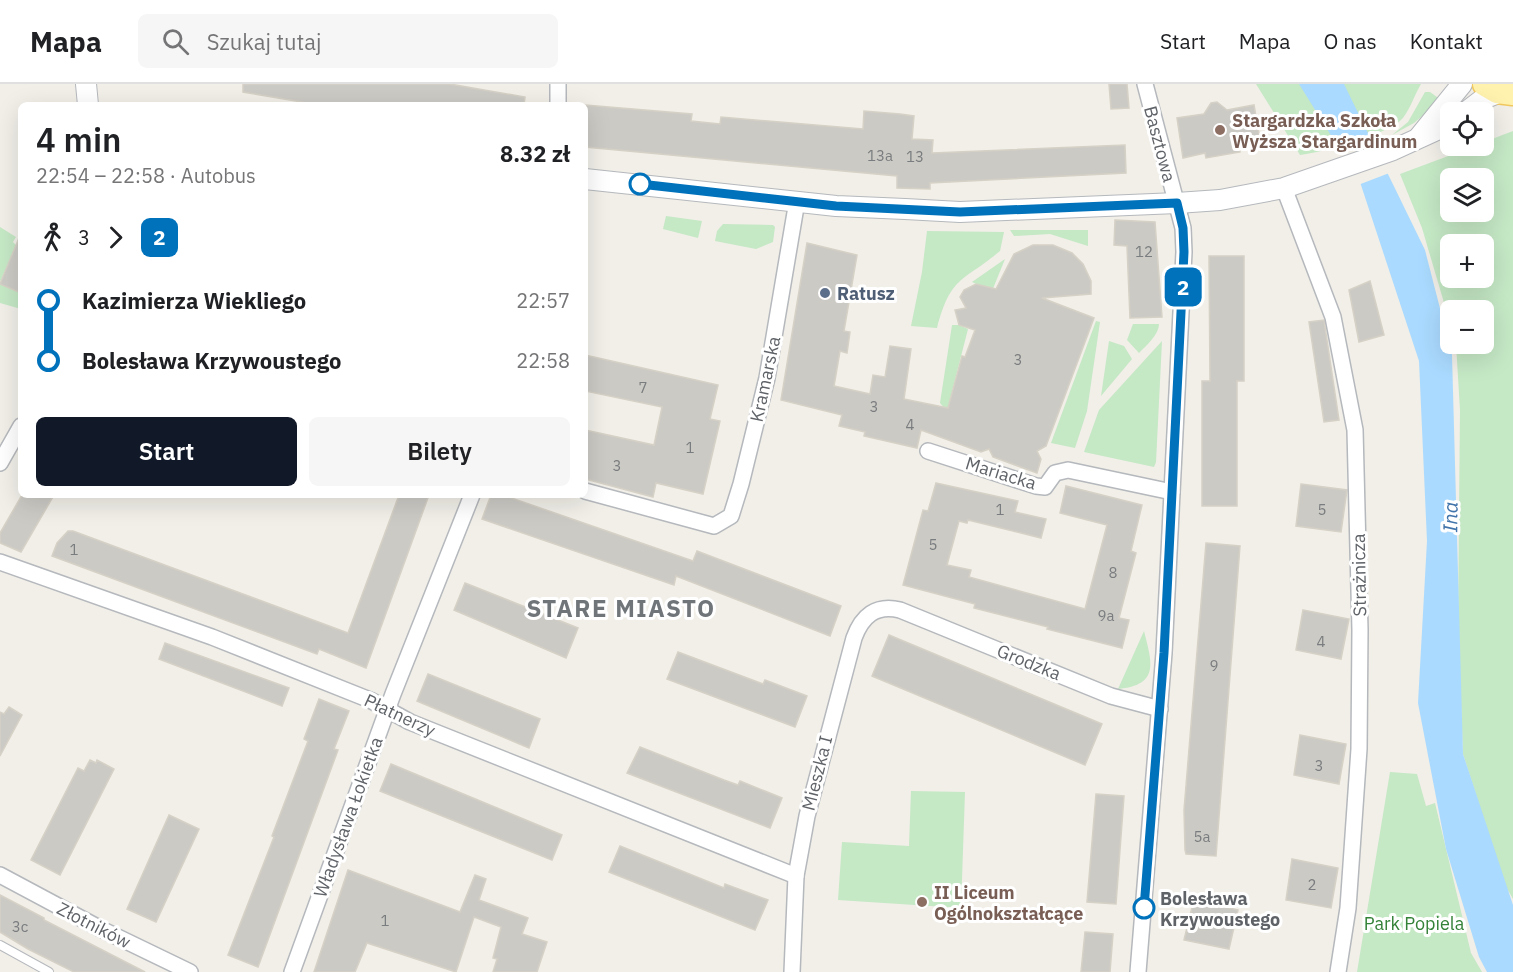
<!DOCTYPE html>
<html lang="pl">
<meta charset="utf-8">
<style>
body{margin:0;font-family:"IBM Plex Sans",sans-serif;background:#f6f6f6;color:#202124;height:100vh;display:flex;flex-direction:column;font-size:22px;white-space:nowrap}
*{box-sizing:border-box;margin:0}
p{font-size:20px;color:#757577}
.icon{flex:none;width:33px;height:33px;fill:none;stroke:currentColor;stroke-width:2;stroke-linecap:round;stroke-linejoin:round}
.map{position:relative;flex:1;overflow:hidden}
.drawer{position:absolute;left:18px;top:18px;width:570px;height:396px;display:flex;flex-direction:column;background:#fff;border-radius:9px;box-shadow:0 6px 24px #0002}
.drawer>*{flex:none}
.badge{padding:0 12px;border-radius:9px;font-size:21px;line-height:39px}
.tools{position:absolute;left:1440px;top:18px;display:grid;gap:12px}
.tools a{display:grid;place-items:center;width:54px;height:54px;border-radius:9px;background:#fff;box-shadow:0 6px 24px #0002;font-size:30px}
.map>.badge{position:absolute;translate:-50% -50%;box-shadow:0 0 0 3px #fff}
.legs{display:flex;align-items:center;gap:9px;height:66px;padding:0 18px;font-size:20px}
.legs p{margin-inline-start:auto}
.headline{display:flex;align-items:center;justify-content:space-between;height:102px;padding:0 18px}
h1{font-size:33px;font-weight:600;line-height:45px}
.primary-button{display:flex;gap:12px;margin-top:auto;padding:12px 18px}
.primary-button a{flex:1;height:69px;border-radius:9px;background:#111827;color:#fff;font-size:24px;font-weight:600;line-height:69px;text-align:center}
.primary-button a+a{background:#f6f6f6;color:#202124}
ul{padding:0 18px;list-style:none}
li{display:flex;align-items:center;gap:21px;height:60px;font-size:22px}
li i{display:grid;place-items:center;width:9px;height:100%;margin:0 8px;background:currentColor}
li i::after{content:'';width:15px;height:15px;margin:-8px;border:4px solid;border-radius:50%;background:#fff}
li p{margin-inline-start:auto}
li:first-child i{background:linear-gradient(#0000 50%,currentColor 0)}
li:last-child i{background:linear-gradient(currentColor 50%,#0000 0)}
header{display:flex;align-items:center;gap:36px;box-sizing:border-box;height:84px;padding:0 30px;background:#fff;border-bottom:2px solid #e0e0e0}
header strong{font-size:28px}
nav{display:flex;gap:33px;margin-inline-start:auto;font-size:21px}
.search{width:420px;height:54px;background:#f6f6f6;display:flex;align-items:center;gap:15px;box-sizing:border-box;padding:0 21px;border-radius:9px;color:#757577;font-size:22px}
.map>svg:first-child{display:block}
.green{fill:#c5e8c5;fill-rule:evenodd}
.water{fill:#aadaff}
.pier{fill:#f1efe8}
.building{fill:#cccac5;stroke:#d6d1c6;stroke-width:1.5}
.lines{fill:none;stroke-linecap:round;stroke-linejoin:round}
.service-casing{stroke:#b5b8bc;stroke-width:10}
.minor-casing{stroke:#b5b8bc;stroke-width:18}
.tertiary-casing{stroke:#b5b8bc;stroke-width:22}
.primary-casing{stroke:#f2c960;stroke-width:27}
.service{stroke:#fff;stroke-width:8}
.minor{stroke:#fff;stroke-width:15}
.tertiary{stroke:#fff;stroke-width:20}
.primary{stroke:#fff2af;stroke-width:24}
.line-1-casing{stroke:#fff;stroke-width:14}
.line-1{stroke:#0072bc;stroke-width:9}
.education-dot{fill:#8d6e63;stroke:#fff;stroke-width:2}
.stop-1-dot{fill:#fff;stroke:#0072bc;stroke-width:3}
.service-dot{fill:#5c6f8a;stroke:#fff;stroke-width:2}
.labels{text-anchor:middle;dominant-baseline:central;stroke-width:6;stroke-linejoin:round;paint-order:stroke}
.number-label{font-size:15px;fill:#7a7d7f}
.education-label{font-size:18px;font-weight:bold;fill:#785e54;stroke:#fff;text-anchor:start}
.street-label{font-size:18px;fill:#5f6368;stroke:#fff}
.service-label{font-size:18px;font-weight:bold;fill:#4e5e75;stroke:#fff;text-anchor:start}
.stop-label{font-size:18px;font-weight:bold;fill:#5f6368;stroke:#fff;text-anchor:start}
.park-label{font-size:18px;fill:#348238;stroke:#fff}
.water-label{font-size:20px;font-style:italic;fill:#4174aa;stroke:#fff}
.district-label{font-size:24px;font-weight:bold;letter-spacing:1.5px;fill:#70757a;stroke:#fff}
</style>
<header>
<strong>Mapa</strong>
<div class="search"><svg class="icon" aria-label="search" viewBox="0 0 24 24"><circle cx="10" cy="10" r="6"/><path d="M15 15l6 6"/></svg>Szukaj tutaj</div>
<nav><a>Start</a><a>Mapa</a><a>O nas</a><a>Kontakt</a></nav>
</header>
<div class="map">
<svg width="1513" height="888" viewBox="0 0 1513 888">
<rect width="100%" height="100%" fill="#f1efe8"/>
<g class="green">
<path d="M1256 0H1421C1415 10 1410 25 1403 34 1388 51 1323 68 1300 71Z"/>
<path d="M1425 8H1430L1441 16 1414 39 1392 51 1408 38Z"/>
<path d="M1513 47V815L1505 801 1463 670 1458 541 1460 326 1456 260H1484V226H1450V239L1422 144 1400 90 1475 62H1484V58ZM1450 94H1484V128H1450ZM1450 160H1484V194H1450Z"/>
<path d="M666 132 702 137 698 154 663 145Z"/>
<path d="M723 140 773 141 775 143 773 158 756 165 715 157 717 147Z"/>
<path d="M0 143 16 153 13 158 16 161 0 198Z"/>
<path d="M1010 146H1088V162L1050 150 1014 152Z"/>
<path d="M927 147 1004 148 1000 167C963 198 951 191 937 244L911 242 922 188Z"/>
<path d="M1005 175 992 207 972 198Z"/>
<path d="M0 200 21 209V225L0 219Z"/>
<path d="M1096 237 1100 238 1087 327 1075 364 1051 359Z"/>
<path d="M1133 240H1159C1159 250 1147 261 1139 269L1127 256Z"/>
<path d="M952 241H959L968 245 947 327 940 319Z"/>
<path d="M1109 257 1124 262 1132 275 1101 312Z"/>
<path d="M1162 257 1156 378 1154 383 1084 368 1099 326Z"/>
<path d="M1144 547C1152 579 1160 601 1118 605Z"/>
<path d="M1390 688 1417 690 1426 722 1435 719 1471 869 1482 888H1357Z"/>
<path d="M911 707 965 708 961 824 838 816 842 758 909 762Z"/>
</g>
<path class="water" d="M1299 0H1344L1425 166 1452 271 1463 670 1513 821V888H1487L1479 873 1446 765 1418 619 1427 457 1419 277 1360 98Z"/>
<path class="pier" d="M1373 51 1392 88 1358 101 1336 66Z"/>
<g class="building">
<path d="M243 0H450L525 13 524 21H319L243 8Z"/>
<path d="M1109 0H1127L1129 24 1111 25Z"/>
<path d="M1217 18 1227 26 1254 21 1261 61 1239 64 1240 68 1206 74 1205 69 1183 74 1177 34 1204 30 1211 19Z"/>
<path d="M585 21 692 30 691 37 720 40 721 33 863 45 864 27 900 30 914 32 912 55 933 56 932 69 1125 61 1126 89 930 99V105L897 104V92L585 63Z"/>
<path d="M1115 136 1155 138 1162 233 1130 234 1127 162 1114 161Z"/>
<path d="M21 149V209L0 200Z"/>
<path d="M807 159 857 171 844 247 850 248 847 269 840 267 834 302 870 310 873 291 885 293 890 262 911 265 904 315 948 324 962 272 965 273 975 246 959 241 955 226 966 224 960 213 964 206 976 200 996 205 1014 170 1033 161H1053L1072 169 1083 180 1091 197V210L1042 214 1094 234 1046 362 1037 367 1041 375 1037 389 993 373 989 365 981 368 921 346 917 364 864 352 865 348 839 342 842 331 781 316Z"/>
<path d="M1209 172H1244V297H1237V422H1202V297H1210Z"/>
<path d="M1370 197 1384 251 1359 258 1349 206Z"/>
<path d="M1324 236 1339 336 1324 338 1309 238Z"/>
<path d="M585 271 718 301 710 335 720 337 703 410 656 399 653 413 585 395V346L654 361 662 323 585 307Z"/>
<path d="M936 399 1018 417 1015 428 1046 435 1041 454 968 436 967 439 959 437 947 481 971 486 969 493 1085 525 1107 441 1060 429 1066 402 1142 421 1131 467 1136 469 1119 534 1129 536 1122 564 1047 545 1048 543 974 524 975 520 903 501 923 426 928 427Z"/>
<path d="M1301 400 1347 406 1341 448 1296 442Z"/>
<path d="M22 411H54L21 468 0 459V449Z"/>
<path d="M399 411H429L366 584 319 565 317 570 52 472 57 459 68 447H73L348 549Z"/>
<path d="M491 411H503L693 477 697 467 841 522 830 552 676 492 674 501 482 435Z"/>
<path d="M1206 459 1240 462 1216 772 1186 770 1185 766 1184 726Z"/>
<path d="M465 499 578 544 566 574 454 526Z"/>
<path d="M1303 526 1349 535 1341 575 1296 566Z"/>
<path d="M889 551 1102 640 1085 681 872 592Z"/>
<path d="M165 559 289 604 282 622 159 575Z"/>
<path d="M678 568 763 600 765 596 807 612 795 643 667 595Z"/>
<path d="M428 590 540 635 529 664 417 617Z"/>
<path d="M319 615 349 627 334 665 338 666 258 883 228 871 274 753 272 752 308 657 304 655Z"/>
<path d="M9 623 22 631 0 672V628L4 630Z"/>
<path d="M1300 651 1346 660 1339 700 1294 691Z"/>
<path d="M640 663 724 696 738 701 740 697 782 714 770 744 627 689Z"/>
<path d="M90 676 96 679 97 676 114 685 60 791 31 776 78 684 84 687Z"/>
<path d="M391 680 562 751 552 776 380 707Z"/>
<path d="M1096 710 1124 712 1116 820 1087 818Z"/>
<path d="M169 731 199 745 156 838 127 825Z"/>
<path d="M620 762 724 804 725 800 768 816 755 846 609 788Z"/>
<path d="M1292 775 1338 784 1331 824 1286 816Z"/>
<path d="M348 786 460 828 475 791 486 795 479 816 528 834 522 850 547 858 537 888H493L497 875 493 874 501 843 474 833 456 888 367 859 355 888H314Z"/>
<path d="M0 811 44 834V836L145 888H74L28 865 0 848Z"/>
<path d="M1194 815 1238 826 1229 865 1184 856Z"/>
<path d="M1085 848 1113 850 1110 888H1081Z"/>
</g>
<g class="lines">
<defs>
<path id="service" d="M0 861 49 888"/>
<g id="minor">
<path d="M558 21V0"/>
<path d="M1284 104 1333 233 1355 346 1360 546 1359 665 1348 824 1338 888"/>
<path d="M928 367 1036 402 1045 403 1055 389 1068 386 1172 408"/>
<path d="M0 379 21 342"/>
<path d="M585 407 714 442 731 432 741 400 767 294 797 117"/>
<path d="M0 478 212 553 370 616 410 638 796 792"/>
<path d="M0 791 101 845 190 888"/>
<path d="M292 888 393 610 472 411"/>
<path d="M792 888 796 792 807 732 854 554C862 532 876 520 900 526L1111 612 1160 625"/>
<path d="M1138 888 1164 569 1184 168 1183 144 1145 0"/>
</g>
<g id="tertiary">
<path d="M86 0 88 21"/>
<path d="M1466 28 1483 15 1501 8"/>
<path d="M1419 53 1462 0"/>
<path d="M585 95 836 122 905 125 960 128 1177 119 1220 116 1284 104 1393 66 1450 40"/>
</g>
<path id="primary" d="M1485 0 1497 7 1513 9"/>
</defs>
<use href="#service" class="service-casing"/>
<use href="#minor" class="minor-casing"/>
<use href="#tertiary" class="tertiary-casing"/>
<use href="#primary" class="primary-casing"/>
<use href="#service" class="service"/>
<use href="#minor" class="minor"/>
<use href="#tertiary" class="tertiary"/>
<use href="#primary" class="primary"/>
</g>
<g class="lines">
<defs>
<path id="line-1" d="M640 100 836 122 960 128 1177 119 1183 144 1184 168 1164 569 1144 824"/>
</defs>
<use href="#line-1" class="line-1-casing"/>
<use href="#line-1" class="line-1"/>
</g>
<g class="education-dot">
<circle cx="1220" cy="46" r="6"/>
<circle cx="922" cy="818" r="6"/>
</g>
<g class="stop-1-dot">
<circle cx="640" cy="100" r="10"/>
<circle cx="1144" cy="824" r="10"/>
</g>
<circle class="service-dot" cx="825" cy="209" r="6"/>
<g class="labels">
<g class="number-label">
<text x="880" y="71">13a</text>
<text x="915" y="72">13</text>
<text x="1144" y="167">12</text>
<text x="1018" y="275">3</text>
<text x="643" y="303">7</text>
<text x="874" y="322">3</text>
<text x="910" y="340">4</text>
<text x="690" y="363">1</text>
<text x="617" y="381">3</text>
<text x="1000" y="425">1</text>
<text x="1322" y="425">5</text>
<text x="933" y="460">5</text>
<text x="74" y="465">1</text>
<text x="1113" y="488">8</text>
<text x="1106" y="531">9a</text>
<text x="1321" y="557">4</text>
<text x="1214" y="581">9</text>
<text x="1319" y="681">3</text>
<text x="1202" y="752">5a</text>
<text x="1312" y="800">2</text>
<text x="385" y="836">1</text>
<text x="20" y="842">3c</text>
</g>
<g class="education-label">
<text x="1232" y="36">Stargardzka Szkoła<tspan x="1232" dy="21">Wyższa Stargardinum</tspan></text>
<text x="934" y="808">II Liceum<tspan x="934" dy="21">Ogólnokształcące</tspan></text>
</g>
<g class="street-label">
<text transform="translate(1160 60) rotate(75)">Basztowa</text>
<text transform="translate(765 295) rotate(-78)">Kramarska</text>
<text transform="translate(1001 389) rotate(17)">Mariacka</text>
<text transform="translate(1359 491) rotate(-91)">Strażnicza</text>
<text transform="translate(1029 578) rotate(22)">Grodzka</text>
<text transform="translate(400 631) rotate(25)">Płatnerzy</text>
<text transform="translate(817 689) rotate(-76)">Mieszka I</text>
<text transform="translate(348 733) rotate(-70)">Władysława Łokietka</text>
<text transform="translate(94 841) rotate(27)">Złotników</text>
</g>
<g class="service-label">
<text x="837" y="209">Ratusz</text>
</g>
<g class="stop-label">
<text x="1160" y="814">Bolesława<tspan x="1160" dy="21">Krzywoustego</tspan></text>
</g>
<g class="park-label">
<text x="1414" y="839">Park Popiela</text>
</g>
<g class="water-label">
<text transform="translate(1450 433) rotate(-89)">Ina</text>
</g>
<g class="district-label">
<text x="621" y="524">STARE MIASTO</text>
</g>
</g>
</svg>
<div class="tools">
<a><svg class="icon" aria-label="locate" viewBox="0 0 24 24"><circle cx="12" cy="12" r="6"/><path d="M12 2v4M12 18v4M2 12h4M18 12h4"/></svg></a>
<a><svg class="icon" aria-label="layers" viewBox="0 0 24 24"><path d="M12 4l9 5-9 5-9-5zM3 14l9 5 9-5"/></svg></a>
<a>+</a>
<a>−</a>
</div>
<b class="badge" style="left:1183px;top:203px;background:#0072bc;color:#fff">2</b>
<section class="drawer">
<div class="headline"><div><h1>4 min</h1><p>22:54 – 22:58 · Autobus</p></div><b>8.32 zł</b></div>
<div class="legs"><svg class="icon" aria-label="walk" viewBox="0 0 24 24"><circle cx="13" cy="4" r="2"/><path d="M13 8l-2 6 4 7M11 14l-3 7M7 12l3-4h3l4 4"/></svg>3<svg class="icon" aria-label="forward" viewBox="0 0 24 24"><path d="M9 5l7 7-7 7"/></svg><b class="badge" style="background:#0072bc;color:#fff">2</b></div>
<ul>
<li><i style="color:#0072bc"></i><b>Kazimierza Wiekliego</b><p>22:57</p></li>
<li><i style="color:#0072bc"></i><b>Bolesława Krzywoustego</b><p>22:58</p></li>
</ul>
<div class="primary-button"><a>Start</a><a>Bilety</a></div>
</section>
</div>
